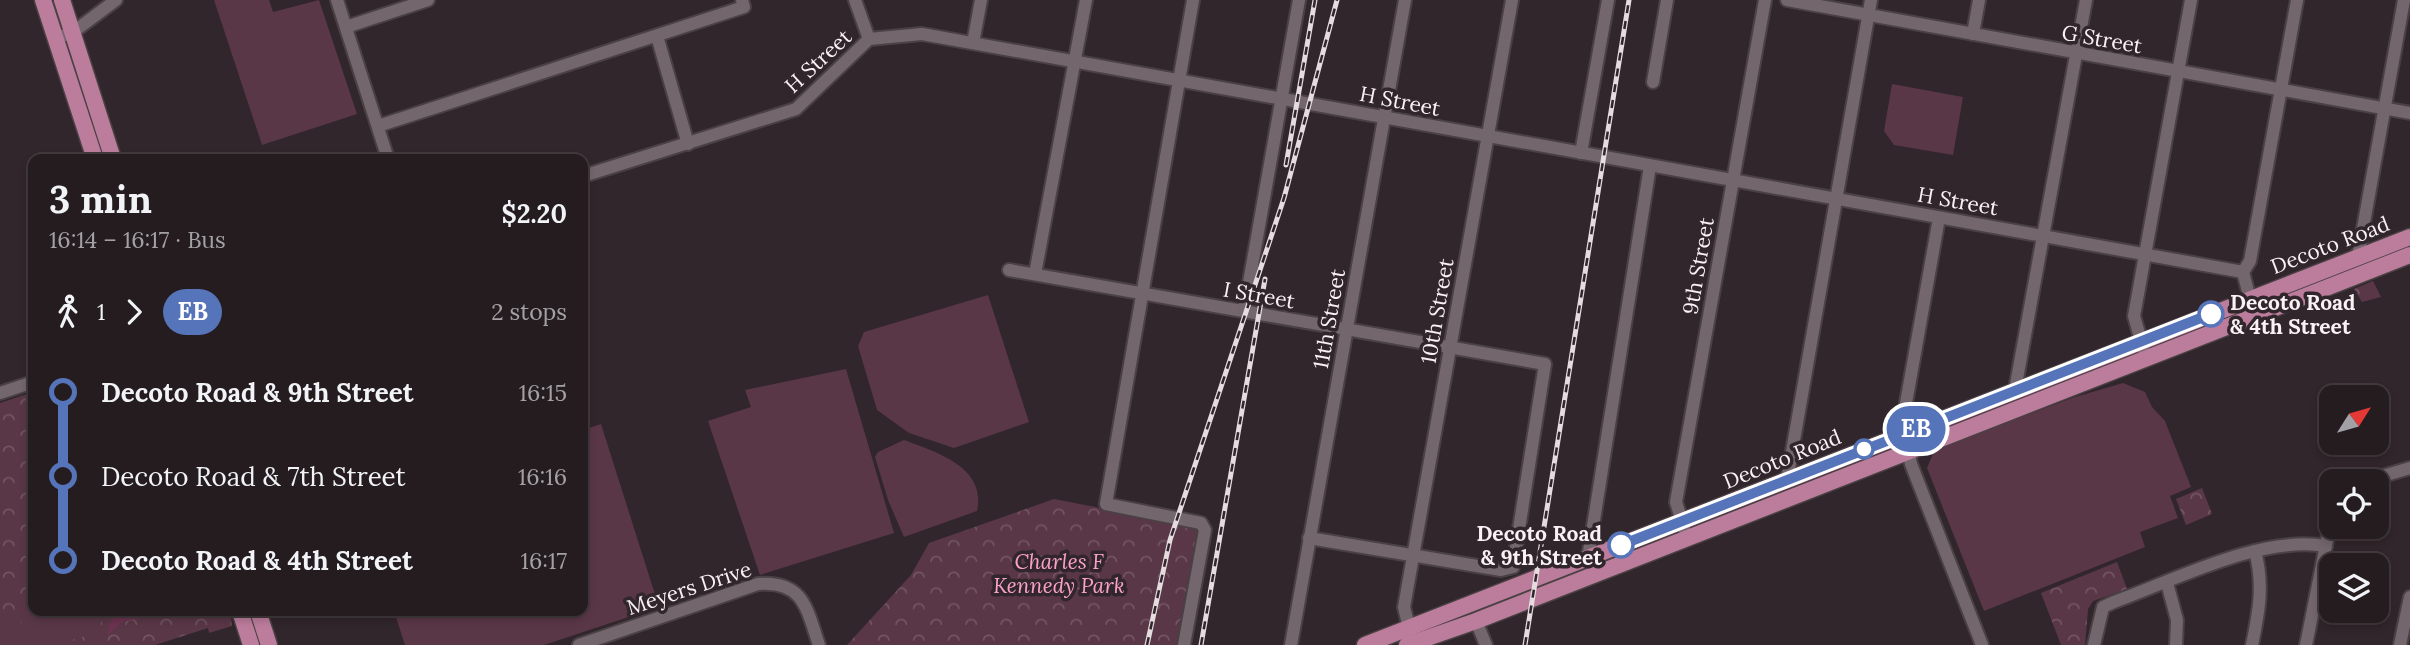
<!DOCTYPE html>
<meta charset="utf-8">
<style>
body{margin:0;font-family:Lora,serif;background:#31292d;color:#f1f3f6;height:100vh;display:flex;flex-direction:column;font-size:26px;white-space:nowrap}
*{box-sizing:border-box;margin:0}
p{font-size:23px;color:#a3a1a5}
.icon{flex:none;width:38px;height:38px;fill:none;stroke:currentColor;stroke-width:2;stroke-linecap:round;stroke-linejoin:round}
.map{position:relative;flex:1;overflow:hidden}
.sheet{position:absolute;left:28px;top:154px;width:560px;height:462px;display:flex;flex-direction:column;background:#251c20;border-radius:14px;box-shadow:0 4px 10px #0003,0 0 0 2px #423a3e}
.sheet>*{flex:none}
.badge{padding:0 14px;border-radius:23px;font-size:24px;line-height:46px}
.needle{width:46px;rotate:53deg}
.fabs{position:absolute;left:2319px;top:385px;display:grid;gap:14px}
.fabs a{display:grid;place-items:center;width:70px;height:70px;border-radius:14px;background:#251c20;box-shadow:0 4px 10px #0003,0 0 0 2px #423a3e;font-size:35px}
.map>.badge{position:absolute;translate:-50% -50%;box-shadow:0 0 0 4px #fff}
.legs{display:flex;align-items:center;gap:10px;height:77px;padding:0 21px;font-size:23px}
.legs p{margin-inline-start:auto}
.overview{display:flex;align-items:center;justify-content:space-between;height:119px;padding:0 21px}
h1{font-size:38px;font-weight:800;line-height:52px}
ul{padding:0 21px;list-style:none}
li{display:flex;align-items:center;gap:24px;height:84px;font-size:26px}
li i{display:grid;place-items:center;width:10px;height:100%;margin:0 9px;background:currentColor}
li i::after{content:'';width:18px;height:18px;margin:-9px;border:5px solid;border-radius:50%;background:#251c20}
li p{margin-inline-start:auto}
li:first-child i{background:linear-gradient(#0000 50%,currentColor 0)}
li:last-child i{background:linear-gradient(currentColor 50%,#0000 0)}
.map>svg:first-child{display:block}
.park{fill:url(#park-crowns)}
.garden{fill:#5a3747}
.water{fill:#6c3350}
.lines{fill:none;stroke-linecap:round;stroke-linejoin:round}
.minor-casing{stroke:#4a4144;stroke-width:16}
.major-casing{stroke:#4a4144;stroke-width:19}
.minor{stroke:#73666c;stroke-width:12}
.major{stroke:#bc7d9c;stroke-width:16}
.rail-casing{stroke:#e4dcdf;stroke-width:5}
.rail{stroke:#31262b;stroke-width:2.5;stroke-dasharray:8;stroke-linecap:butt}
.line-1-casing{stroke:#fff;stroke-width:16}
.line-1{stroke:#5674b9;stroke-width:10}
.stop-1-dot{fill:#fff;stroke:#5674b9;stroke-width:3.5}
.labels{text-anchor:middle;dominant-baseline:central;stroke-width:7;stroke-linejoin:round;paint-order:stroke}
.street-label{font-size:21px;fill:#f9f1f4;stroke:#31262b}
.stop-label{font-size:21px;font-weight:bold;fill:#f9f1f4;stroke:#31262b;text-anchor:start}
.park-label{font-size:21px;font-style:italic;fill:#fba0cb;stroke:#31262b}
</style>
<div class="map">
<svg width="2410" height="645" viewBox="0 0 2410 645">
<defs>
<pattern id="park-crowns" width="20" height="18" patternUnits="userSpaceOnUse" patternTransform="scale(1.75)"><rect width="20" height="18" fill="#5a3747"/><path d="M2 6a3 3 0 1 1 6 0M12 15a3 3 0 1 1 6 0" fill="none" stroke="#725462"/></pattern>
</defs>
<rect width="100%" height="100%" fill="#31262b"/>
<g class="park">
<path d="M2373 281 2381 297 2362 302 2354 289Z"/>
<path d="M33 392V611H230L232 626 209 633 208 628 155 645H0V403Z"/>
<path d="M2202 488 2212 514 2186 525 2176 499Z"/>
<path d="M1054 499 1198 527 1176 645H847L911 575 929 543Z"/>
<path d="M2117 562 2127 589 2093 601 2088 609 2085 645H2061L2041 593Z"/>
</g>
<g class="garden">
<path d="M214 0H269L273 12 319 0 357 114 262 145Z"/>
<path d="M1892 84 1963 97 1953 155 1894 145 1884 131Z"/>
<path d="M988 295 1029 422 954 448 909 433 877 410 858 346 864 332Z"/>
<path d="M846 369 894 533 760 575 708 421 751 407 745 390Z"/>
<path d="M2123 383 2145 392 2152 407 2165 421 2191 487 2170 496 2178 518 2140 532 2145 547 1984 611 1927 468 1935 449 2075 397Z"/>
<path d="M601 424 659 607 544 645H405L394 611H583V430Z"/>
<path d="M904 440C936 452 987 467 977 511L904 537 888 500 875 457 878 452Z"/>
<path d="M1135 610 1136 630 1117 631 1116 611Z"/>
<path d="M86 611 103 612 99 631C66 645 36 645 0 645V628L17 631 24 616 52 613 53 619 87 614Z"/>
</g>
<path class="water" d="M118 611H173L122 622 108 635 109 625Z"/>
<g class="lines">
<defs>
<g id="minor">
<path d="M337 0 388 159"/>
<path d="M855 0 869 39"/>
<path d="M1787 0 2410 113"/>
<path d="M346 27 428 0"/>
<path d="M1973 34 1979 0"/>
<path d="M657 36 688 144"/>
<path d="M55 38 72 33 116 0"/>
<path d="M973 43 981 0"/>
<path d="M1653 82 1667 0"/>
<path d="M378 126 744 7 742 0"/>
<path d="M1581 153 1608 0"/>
<path d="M583 176 796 109 869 39 922 34 2243 272"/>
<path d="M1939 218 1906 403 1905 433 1911 464 1982 645"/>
<path d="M2358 256 2404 0"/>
<path d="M1009 270 1545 364 1513 567 1501 570 1309 538"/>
<path d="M1035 274 1086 0"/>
<path d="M2250 299 2243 272 2250 261 2297 0"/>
<path d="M1244 311 1299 0"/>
<path d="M2146 358 2134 316 2191 0"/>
<path d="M2015 390 2086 0"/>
<path d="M0 393 33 382"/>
<path d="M1787 480 1871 0"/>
<path d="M2366 481 2410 468"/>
<path d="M1687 538 1676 502 1765 0"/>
<path d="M1588 558 1650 166"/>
<path d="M2167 583 2177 620 2176 645"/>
<path d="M1476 621 1486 645"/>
<path d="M1409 628 1404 607 1512 0"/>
<path d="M579 645 758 584C804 580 807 610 819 645"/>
<path d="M1184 645 1205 530 1201 523 1106 504 1193 0"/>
<path d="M1291 645 1405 0"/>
<path d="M2094 645 2103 607 2114 602C2175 580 2261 535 2326 546"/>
<path d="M2252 645C2259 611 2264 585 2255 551"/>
<path d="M2306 645 2331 520"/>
<path d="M2400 645 2410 597"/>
</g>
<g id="major">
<path d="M43 0 95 159"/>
<path d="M62 0 113 159"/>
<path d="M240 611 251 645"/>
<path d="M258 611 269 645"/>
<path d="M1365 645 2410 237"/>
<path d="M1407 645 1476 621 2410 255"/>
</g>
</defs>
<use href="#minor" class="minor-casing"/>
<use href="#major" class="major-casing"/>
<use href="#minor" class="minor"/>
<use href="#major" class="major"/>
<defs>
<g id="rail">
<path d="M1286 165 1315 0"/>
<path d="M1147 645 1170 540 1284 198 1337 0"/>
<path d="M1201 645 1265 279"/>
<path d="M1525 645 1629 0"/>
</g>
</defs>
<use href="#rail" class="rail-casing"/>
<use href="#rail" class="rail"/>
</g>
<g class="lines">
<defs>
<path id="line-1" d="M1621 545 2211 314"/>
</defs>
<use href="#line-1" class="line-1-casing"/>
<use href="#line-1" class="line-1"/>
</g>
<g class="stop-1-dot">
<circle cx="2211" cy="314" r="12"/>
<circle cx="1864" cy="449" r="9"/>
<circle cx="1621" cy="545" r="12"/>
</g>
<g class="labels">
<g class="street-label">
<text transform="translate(2102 39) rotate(10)">G Street</text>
<text transform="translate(818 61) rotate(-43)">H Street</text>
<text transform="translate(1400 101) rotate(11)">H Street</text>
<text transform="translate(1958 201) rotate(10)">H Street</text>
<text transform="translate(2330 245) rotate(-21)">Decoto Road</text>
<text transform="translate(1698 266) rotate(-80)">9th Street</text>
<text transform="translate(1259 295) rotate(10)">I Street</text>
<text transform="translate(1437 311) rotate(-80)">10th Street</text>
<text transform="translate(1329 319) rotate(-80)">11th Street</text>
<text transform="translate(1782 459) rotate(-22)">Decoto Road</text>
<text transform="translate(689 588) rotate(-18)">Meyers Drive</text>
</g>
<g class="stop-label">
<text x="2230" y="302">Decoto Road<tspan x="2230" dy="24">&amp; 4th Street</tspan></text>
<text x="1602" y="533" text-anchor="end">Decoto Road<tspan x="1602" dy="24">&amp; 9th Street</tspan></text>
</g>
<g class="park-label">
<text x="1059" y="561">Charles F<tspan x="1059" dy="24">Kennedy Park</tspan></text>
</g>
</g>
</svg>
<div class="fabs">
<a><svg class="needle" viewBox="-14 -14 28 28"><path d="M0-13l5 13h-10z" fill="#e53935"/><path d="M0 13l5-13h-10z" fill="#a3a1a5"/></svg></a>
<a><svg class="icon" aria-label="locate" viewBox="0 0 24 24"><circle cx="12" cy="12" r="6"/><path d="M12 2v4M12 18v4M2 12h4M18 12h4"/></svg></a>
<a><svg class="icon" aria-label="layers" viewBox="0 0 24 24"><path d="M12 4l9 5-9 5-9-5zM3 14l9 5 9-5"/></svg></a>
</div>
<b class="badge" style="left:1916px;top:429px;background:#5674b9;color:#fff">EB</b>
<section class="sheet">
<div class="overview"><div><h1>3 min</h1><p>16:14 – 16:17 · Bus</p></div><b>$2.20</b></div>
<div class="legs"><svg class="icon" aria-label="walk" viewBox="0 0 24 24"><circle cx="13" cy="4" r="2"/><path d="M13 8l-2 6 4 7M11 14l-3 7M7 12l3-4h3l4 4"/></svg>1<svg class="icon" aria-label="forward" viewBox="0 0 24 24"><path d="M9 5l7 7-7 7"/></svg><b class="badge" style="background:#5674b9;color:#fff">EB</b><p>2 stops</p></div>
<ul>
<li><i style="color:#5674b9"></i><b>Decoto Road &amp; 9th Street</b><p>16:15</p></li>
<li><i style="color:#5674b9"></i><span>Decoto Road &amp; 7th Street</span><p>16:16</p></li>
<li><i style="color:#5674b9"></i><b>Decoto Road &amp; 4th Street</b><p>16:17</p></li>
</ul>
</section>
</div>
